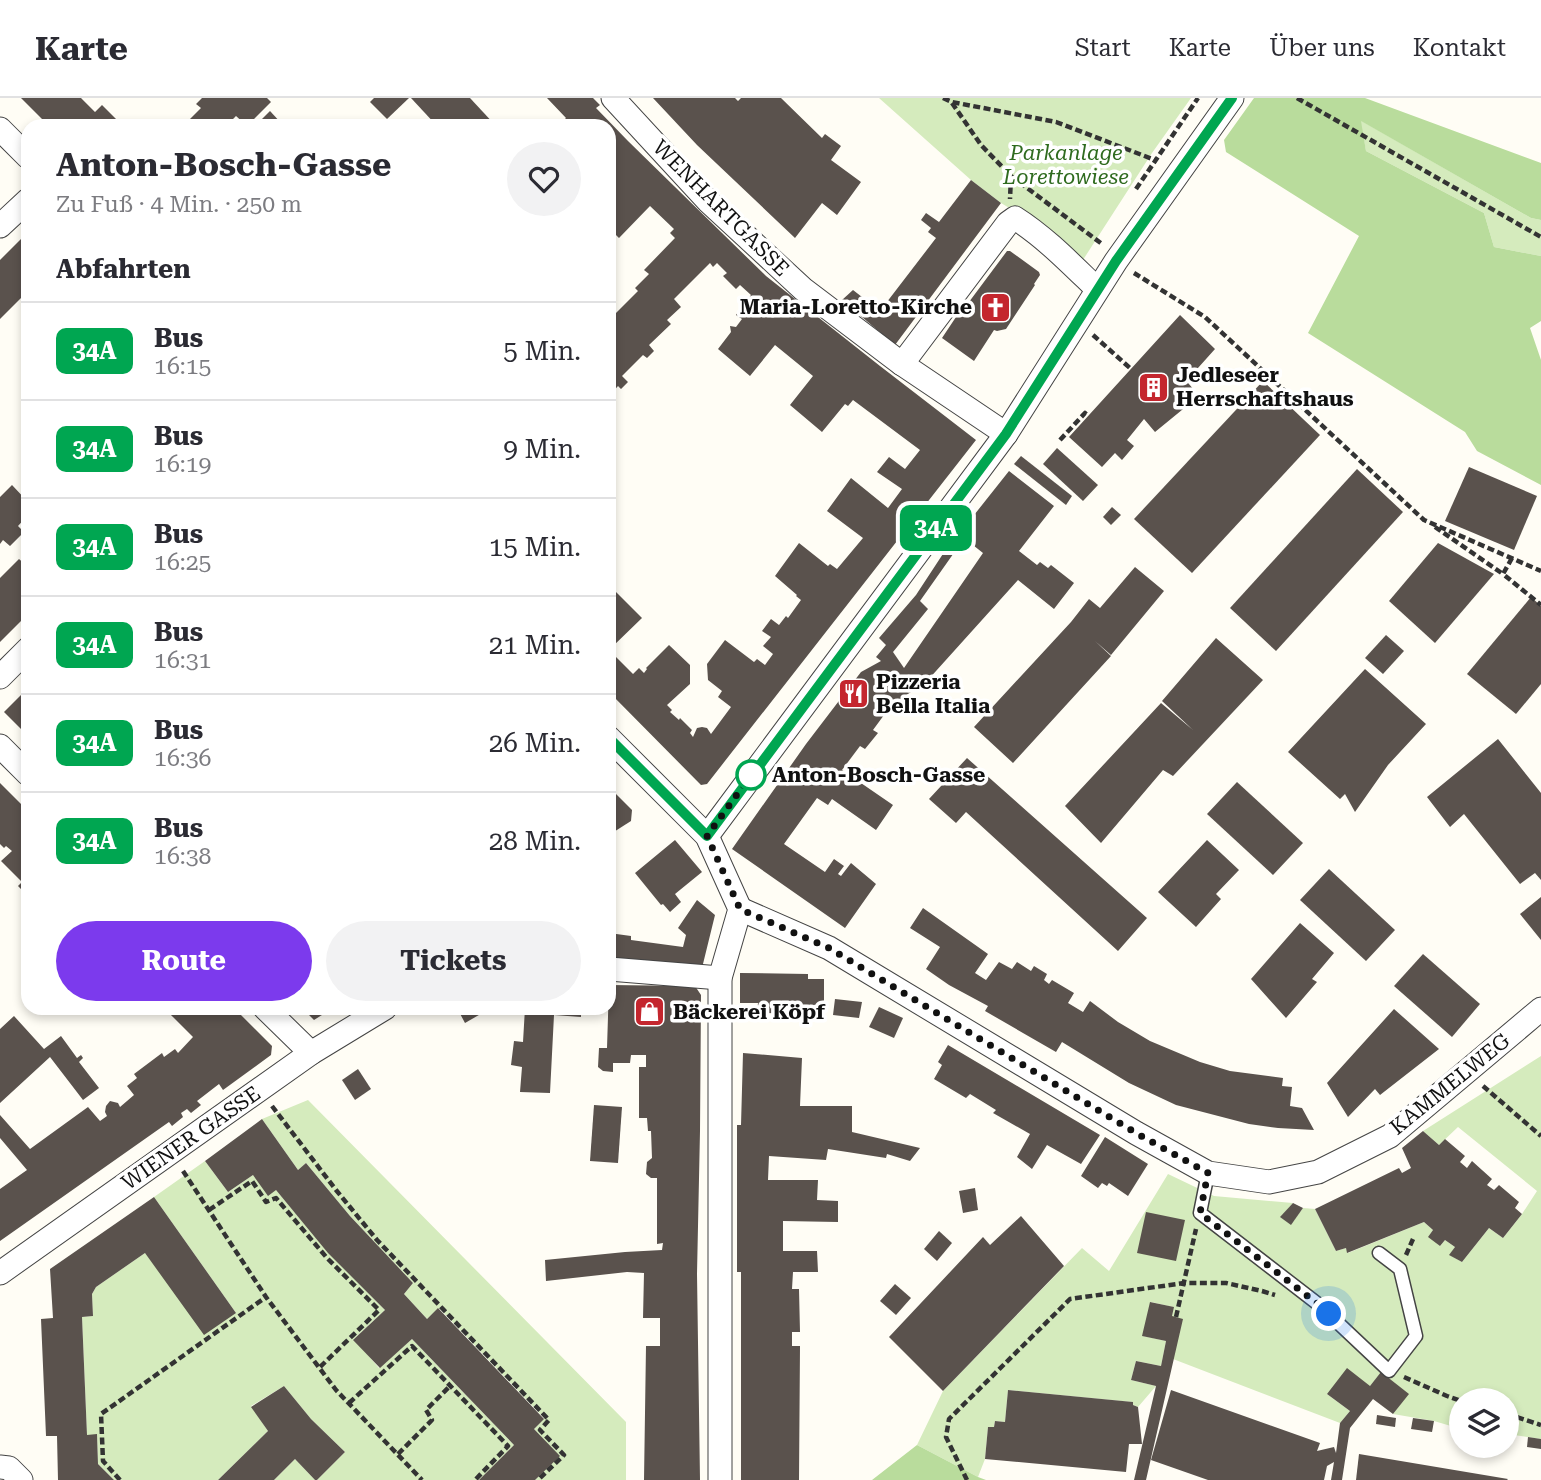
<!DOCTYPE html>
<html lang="de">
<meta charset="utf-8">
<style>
body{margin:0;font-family:"Roboto Serif",serif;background:#f2f2f3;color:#2b2b33;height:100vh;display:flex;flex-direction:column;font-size:26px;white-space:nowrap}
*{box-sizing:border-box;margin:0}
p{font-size:23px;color:#7c7c81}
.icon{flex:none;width:38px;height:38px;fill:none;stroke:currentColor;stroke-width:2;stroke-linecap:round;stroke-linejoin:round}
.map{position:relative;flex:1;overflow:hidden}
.panel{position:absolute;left:21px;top:21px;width:595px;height:896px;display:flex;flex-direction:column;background:#fff;border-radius:21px;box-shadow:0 4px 10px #0003}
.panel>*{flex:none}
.badge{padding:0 14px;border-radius:10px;font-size:24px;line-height:46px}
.buttons{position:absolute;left:1449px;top:1290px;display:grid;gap:14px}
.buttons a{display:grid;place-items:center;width:70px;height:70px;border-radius:50%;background:#fff;box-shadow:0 4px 10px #0003;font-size:35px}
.you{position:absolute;width:35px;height:35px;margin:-18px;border:5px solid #fff;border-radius:50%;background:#1a73e8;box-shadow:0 0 0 10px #1a73e833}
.map>.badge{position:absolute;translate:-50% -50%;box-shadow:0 0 0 4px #fff}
h2{padding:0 35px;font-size:26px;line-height:63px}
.round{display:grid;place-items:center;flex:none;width:74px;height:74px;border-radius:37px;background:#f2f2f3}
.summary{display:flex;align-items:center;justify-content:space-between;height:119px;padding:0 35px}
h1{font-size:33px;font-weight:700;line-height:52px}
.cta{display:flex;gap:14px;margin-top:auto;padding:14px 35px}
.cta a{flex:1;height:80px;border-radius:42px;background:#7c3aed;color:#fff;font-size:28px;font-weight:700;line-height:80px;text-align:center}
.cta a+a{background:#f2f2f3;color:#2b2b33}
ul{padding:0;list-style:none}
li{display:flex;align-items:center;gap:21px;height:98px;padding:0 35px;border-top:2px solid #e1e1e2}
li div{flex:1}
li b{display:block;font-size:26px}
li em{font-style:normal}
li .badge{min-width:77px;font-weight:700;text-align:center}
header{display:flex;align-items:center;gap:42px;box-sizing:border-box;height:98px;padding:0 35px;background:#fff;border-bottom:2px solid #e1e1e2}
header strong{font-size:33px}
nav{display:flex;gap:38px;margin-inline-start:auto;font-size:24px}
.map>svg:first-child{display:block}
.green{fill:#d5ebbd}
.forest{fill:#b9dc9c}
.building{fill:#5a524d}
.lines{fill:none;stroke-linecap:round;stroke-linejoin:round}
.service-casing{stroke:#444;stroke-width:15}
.minor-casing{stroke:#444;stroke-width:25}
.path{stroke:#333;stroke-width:4.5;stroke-dasharray:7 3.5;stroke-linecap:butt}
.service{stroke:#fff;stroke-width:12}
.minor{stroke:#fff;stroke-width:23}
.line-casing{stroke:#fff;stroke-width:16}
.line{stroke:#00a651;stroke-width:10}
.walk{stroke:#111;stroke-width:7;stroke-dasharray:0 12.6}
.stop-dot{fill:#fff;stroke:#00a651;stroke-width:3.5}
.labels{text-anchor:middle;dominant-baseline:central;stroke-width:7;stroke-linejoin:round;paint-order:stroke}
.park-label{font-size:21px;font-style:italic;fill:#2f6b1f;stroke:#fff}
.street-label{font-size:21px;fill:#111;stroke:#fff}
.poi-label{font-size:21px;font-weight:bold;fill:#111;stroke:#fff;text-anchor:start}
.stop-label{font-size:21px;font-weight:bold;fill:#111;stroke:#fff;text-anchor:start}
</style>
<header>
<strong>Karte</strong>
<nav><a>Start</a><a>Karte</a><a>Über uns</a><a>Kontakt</a></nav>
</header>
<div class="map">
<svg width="1541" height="1382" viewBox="0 0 1541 1382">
<rect width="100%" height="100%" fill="#fffdf5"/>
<g class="green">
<path d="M879 0H1191L1152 55 1081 165 1024 119 1001 105 971 82Z"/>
<path d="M1360 22 1531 120 1541 122V158L1494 149 1484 115 1366 53Z"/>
<path d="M1541 958V1341L1507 1336V1302H1461V1331L1434 1323 1393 1316 1408 1296 1381 1275 1370 1288 1327 1296 1350 1313 1340 1325 1173 1261 1172 1218 1173 1209 1151 1204 1143 1238 1166 1243 1161 1268 1136 1263 1131 1282 1156 1288 1138 1309 1133 1307 1132 1304 1008 1292 1005 1324 995 1323 994 1329H988L985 1361 978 1379 917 1347 943 1293 1082 1150 1109 1173 1168 1076 1214 1098 1293 1105 1281 1119 1291 1126 1303 1110 1315 1111 1336 1153 1346 1150 1348 1155 1424 1124 1433 1132 1429 1138 1440 1148 1445 1142 1455 1149 1450 1157 1462 1164 1489 1130 1503 1140 1522 1116 1537 1093 1458 1029 1439 1047 1423 1033Z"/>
<path d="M308 1002 626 1324V1382H535L559 1358 534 1331 544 1320 439 1210 427 1221 404 1196 413 1185 350 1118 306 1065 298 1072 262 1021Z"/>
<path d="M205 1063 228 1094 253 1077 276 1092 328 1154 385 1212 354 1241 379 1270 412 1241 514 1347 479 1382H317L345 1354 311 1321 284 1288 251 1308 268 1333 218 1382H114L98 1366 97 1337H87L82 1219 93 1218 92 1196 96 1189 145 1155 236 1215 154 1099Z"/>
<path d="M295 1361 315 1382H274Z"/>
</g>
<g class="forest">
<path d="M1254 0H1365L1541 65V122L1531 120 1361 23 1366 53 1484 115 1494 149 1541 158V223L1530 230 1541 262V387L1477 353 1465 334 1308 235 1359 138 1226 54 1224 42Z"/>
<path d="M917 1347 978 1379 986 1382H872Z"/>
</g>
<g class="building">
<path d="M21 0H81L95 14 102 7 123 28H49Z"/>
<path d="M202 0H267L271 4 247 28 236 18 226 28H183L201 10 196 6Z"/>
<path d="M374 0H409L387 21 370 4Z"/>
<path d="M411 0H470L496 28H437Z"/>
<path d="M547 0H593L600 7 596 10 628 43 766 178 880 268 976 342 707 686 701 687 609 594V494L612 490 642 520 610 551 614 555 613 556 633 576 639 570 644 575 647 571 646 570 669 547 690 567V586L667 607 672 612 670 614 679 622 680 620 692 632 690 635 693 639 697 630 702 629 707 630 711 636 731 609 718 599 722 593 708 582 707 566 725 542 754 564 757 561 765 567 773 556 763 548 771 539 762 533 771 521 779 527 786 518 788 520 801 502 796 498 797 497 775 478 799 445 828 468 830 466 837 471 863 440 827 413 851 380 888 410 902 391 877 374 889 359 905 371 920 352 853 302 848 308 845 306 822 334 790 307 813 278 775 247 750 278 718 251 731 234 730 228 736 229 742 221 736 217 751 197 740 187 736 191 723 178 727 175 717 165 713 169 710 165 674 201 681 209 667 222 671 226 649 247 654 253 647 260 643 257 622 278 628 284 621 291 618 288 609 298V222L638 193 635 190 649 176 644 172 675 140 670 135 674 131 650 108 619 140 609 130V91L616 85 611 80 616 75 609 68V28H558L566 20Z"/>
<path d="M653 0H735L738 3 741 0H781L822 40 825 36 841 48 831 62 861 84 837 117 822 105 795 140 697 47Z"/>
<path d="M270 13 282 26 280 28H255Z"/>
<path d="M971 82 1001 105 895 247 842 202 853 192 880 213 936 140 928 134 931 130 921 122 926 115 939 124Z"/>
<path d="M28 134V193L0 221V162Z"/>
<path d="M1007 153H1010L1039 174 1040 177 1034 186 1035 187 1006 231 997 233 994 232 974 263 942 240 964 207 969 211V204Z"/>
<path d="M1180 217 1215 251 1189 280 1186 277 1184 280 1199 298 1155 334 1144 321 1127 342 1134 348 1122 362 1115 355 1102 369 1069 339Z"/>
<path d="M1263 283 1320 337 1192 475 1134 421Z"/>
<path d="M1057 350 1098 387 1083 403 1043 366Z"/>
<path d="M1021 358 1072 398 1066 407 1014 366Z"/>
<path d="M1469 369 1537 398 1514 452 1445 423Z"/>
<path d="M1357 371 1403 414 1276 553 1230 510Z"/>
<path d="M1009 373 1054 408 1019 453 1037 467 1040 464 1048 470 1051 467 1074 485 1054 511 1018 482 927 583 905 598 899 605 895 602 873 632 878 635 865 651 860 648 842 672 893 707 876 732 832 701 828 707 817 700 784 746 825 774 834 761 844 768 838 776 841 778 851 765 876 786 845 830 732 751 806 646 861 574 881 563 876 559 886 547 879 540 916 497 956 436 963 442 920 503 928 511 893 554 904 570 983 455 959 436Z"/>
<path d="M12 387 28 404V417L18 428 24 434 10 448 3 442 0 446V399Z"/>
<path d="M1112 409 1121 417 1111 427 1103 419Z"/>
<path d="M1438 445 1494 476 1435 545 1389 503Z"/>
<path d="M19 461 28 469V516L0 544V480Z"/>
<path d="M1135 469 1164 493 1111 557 1095 543 1111 558 1013 665 974 629 1071 524 1089 501 1100 510Z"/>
<path d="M1531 499 1541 508V586L1516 616 1467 576Z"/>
<path d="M1386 537 1404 553 1383 576 1365 560Z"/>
<path d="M1216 540 1263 582 1173 678 1163 672 1101 745 1065 708 1161 605 1193 632 1162 603Z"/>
<path d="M1365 571 1426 626 1388 667 1355 714 1345 696 1340 701 1288 654Z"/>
<path d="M28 590V638L4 614Z"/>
<path d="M1498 641 1541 695V782L1535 775 1520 786 1464 716 1450 729 1427 699Z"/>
<path d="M967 660 1147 820 1118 853 966 714 956 725 929 701Z"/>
<path d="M1237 684 1303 745 1273 777 1207 716Z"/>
<path d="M0 685 28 713V798L18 788 22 784 1 763 12 753 6 748 4 750 0 746Z"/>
<path d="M609 689 632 712 631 723 609 737Z"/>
<path d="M675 742 702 774 675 796 681 804 670 814 663 806 661 807 635 775Z"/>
<path d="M1207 742 1239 772 1216 796 1221 801 1196 829 1158 794Z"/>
<path d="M1329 771 1395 832 1366 863 1300 802Z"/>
<path d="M1541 799V842L1520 816Z"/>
<path d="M697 802 715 817 702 870 609 859V835L631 838V842L683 849 686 837 678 830Z"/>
<path d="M923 810 988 856 975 875 986 882 999 864 1012 871 1017 864 1031 873 1034 868 1047 876 1044 882 1049 886 1052 882 1074 895 1068 905 1083 914 1090 903 1118 924 1150 943 1200 964 1230 973 1283 980 1282 988 1292 989 1290 1008 1302 1010 1314 1032 1278 1030 1249 1026 1176 1007 1129 985 1062 944 1056 954 985 913 988 908 949 887 926 871 940 849 910 830Z"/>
<path d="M1300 825 1334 855 1312 881 1317 884 1286 920 1251 881Z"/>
<path d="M1423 856 1480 906 1452 939 1394 888Z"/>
<path d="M740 875 808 876V881H824V916L757 915 758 905H740Z"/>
<path d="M609 887 695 888 701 897 700 1033 697 1176 700 1382H644L646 1248H660V1220H643L644 1175 627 1174 546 1183 545 1162 625 1154 662 1152 663 1145 657 1146V1080H651L646 1076 647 1064 652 1060 651 1033H648L647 1020H639V969H646V957H631L630 965H613V974L603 973 598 969 599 950H607Z"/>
<path d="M835 901 862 904 859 920 833 917Z"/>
<path d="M879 909 903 920 894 940 869 929Z"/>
<path d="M164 910H234L272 948 271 957 223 992 219 986 197 1003 201 1007 191 1015 187 1011 181 1015 183 1019 172 1028 169 1024 0 1143V1091L27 1072 0 1040V1017L30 1051 88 1009 100 1023 107 1018 105 1014 106 1008 110 1003 118 1005 120 1009 134 997 127 988 137 980 134 976 162 955 164 959 175 951 178 955 193 939Z"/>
<path d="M302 910H333L314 922Z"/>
<path d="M457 910H491L465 925Z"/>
<path d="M525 910H591V913H581V919L554 917 550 995 520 994 522 969 511 967 514 943 523 944Z"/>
<path d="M1394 911 1439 951 1380 997 1375 991 1348 1019 1327 985Z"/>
<path d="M14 918 44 951 61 938 77 960 81 957 83 960 79 964 99 990 83 1002 50 959 0 1005V931Z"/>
<path d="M948 947 1100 1037 1081 1066 1047 1047 1032 1071 1017 1059 1030 1036 993 1015 996 1012 970 996 966 1000 934 981 942 967 938 964Z"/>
<path d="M743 955 802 960 800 1008H852V1034L920 1050 910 1063 887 1056 886 1060 828 1051 826 1062 769 1058 768 1082H818L817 1102 838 1103V1124L783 1123V1153H817L818 1174H793L792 1191H799L800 1234H792V1248H800L799 1382H741V1174H737V1027H741Z"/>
<path d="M358 971 371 991 355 1002 342 982Z"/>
<path d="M594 1007 622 1009 618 1065 590 1063Z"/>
<path d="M262 1021 298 1072 306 1065 350 1118 413 1185 404 1196 427 1221 438 1210 544 1321 534 1331 560 1358 535 1382H479L514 1347 412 1241 380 1270 353 1242 385 1212 328 1155 276 1092 268 1098 253 1077 228 1094 205 1063Z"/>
<path d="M1423 1033 1439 1047 1445 1041 1465 1058 1460 1064 1467 1070 1472 1063 1492 1081 1487 1087 1494 1092 1499 1087 1519 1104 1515 1110 1522 1116 1503 1140 1489 1130 1462 1164 1449 1157 1455 1149 1445 1142 1440 1148 1428 1139 1433 1132 1424 1124 1347 1155 1346 1150 1336 1153 1315 1111 1399 1070 1402 1075 1411 1070 1402 1050Z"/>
<path d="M1105 1039 1148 1066 1128 1098 1109 1085 1107 1088 1102 1085 1098 1090 1081 1078Z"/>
<path d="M975 1090 978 1112 963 1115 959 1093Z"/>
<path d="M154 1099 236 1215 204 1237 145 1155 96 1189 92 1196 93 1218 82 1219 87 1337 97 1336 98 1366 114 1382H58L57 1338H46L41 1221 53 1220 50 1171Z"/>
<path d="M1293 1105 1303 1110 1291 1127 1280 1119Z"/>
<path d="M1146 1114 1185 1122 1176 1163 1137 1155Z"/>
<path d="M1021 1118 1064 1168 943 1293 889 1239 983 1139 990 1147Z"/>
<path d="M939 1133 952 1145 937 1163 924 1151Z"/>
<path d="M895 1186 911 1200 896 1217 880 1203Z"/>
<path d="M1150 1204 1174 1209 1172 1218 1183 1221 1146 1382H1134L1156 1288 1131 1282 1136 1263 1161 1268 1166 1243 1142 1238Z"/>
<path d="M1347 1270 1370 1288 1381 1274 1409 1296 1393 1316 1373 1301 1350 1330 1342 1382H1331L1334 1364 1327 1368 1324 1382H1208L1151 1362 1171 1292 1320 1345 1317 1353 1334 1349 1336 1355 1340 1325 1350 1313 1327 1296Z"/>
<path d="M284 1288 311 1321 345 1354 317 1382H315L295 1361 274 1382H218L268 1333 251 1309Z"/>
<path d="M1008 1292 1133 1304V1307L1138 1309 1142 1346H1129L1126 1374 985 1361 988 1329H994L995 1323 1005 1324Z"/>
<path d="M1377 1317 1396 1320 1395 1329 1376 1326Z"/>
<path d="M1413 1320 1434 1323 1432 1334 1411 1331Z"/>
<path d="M1528 1339 1541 1341V1351L1527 1349Z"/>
<path d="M1359 1356 1508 1381 1507 1382H1356Z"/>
</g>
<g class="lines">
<defs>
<path id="service" d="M1208 1075 1200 1115 1318 1206 1389 1273 1416 1238 1400 1171 1379 1155"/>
<g id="minor">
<path d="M613 0 708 103 803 191 902 266 1006 336"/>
<path d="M0 31 28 59"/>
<path d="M0 128 28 102"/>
<path d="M902 266 1008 125 1015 120C1045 139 1071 166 1097 191"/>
<path d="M0 579 28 551"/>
<path d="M609 640 707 738 740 811 720 880V1382"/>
<path d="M0 648 28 676"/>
<path d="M707 738 1006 336 1116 163 1232 0"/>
<path d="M740 811 829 850 1136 1035 1208 1075 1269 1084 1318 1074 1390 1038 1541 911"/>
<path d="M609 871 720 880"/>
<path d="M265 910 311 955"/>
<path d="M0 1175 311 955 385 910"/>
<path d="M0 1369 9 1370 21 1382"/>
</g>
</defs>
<use href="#service" class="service-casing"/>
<use href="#minor" class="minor-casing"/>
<g class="path">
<path d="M943 0 952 4 1056 24 1155 62"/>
<path d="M1297 0 1541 139"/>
<path d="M952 5 981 47 1011 78 1010 101"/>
<path d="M1011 78 1102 146"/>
<path d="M1136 91 1198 0"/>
<path d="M1134 175 1205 219 1424 422 1541 473"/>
<path d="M1093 237 1131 271"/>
<path d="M1060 342 1085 315 1088 318"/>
<path d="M1435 429 1503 476"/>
<path d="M1512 460 1503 476 1541 507"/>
<path d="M1483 988 1541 1038"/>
<path d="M272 1008 336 1092 377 1142 549 1322 540 1332 564 1357 538 1382"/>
<path d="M183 1073 266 1199 336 1292 422 1382"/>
<path d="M209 1112 252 1083 266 1104 276 1100 327 1160 379 1212 320 1269"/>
<path d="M1406 1157 1413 1141"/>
<path d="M1176 1219 1196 1131"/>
<path d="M1404 1279 1447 1298 1461 1303"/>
<path d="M349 1305 412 1248 508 1348 475 1382"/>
<path d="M1507 1316 1541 1327"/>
<path d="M398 1356 432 1322 426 1312 450 1288"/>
<path d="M120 1382 103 1363 101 1316 266 1199"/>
<path d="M967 1382 946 1339 949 1321 1070 1201 1184 1185H1226L1262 1193 1275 1197"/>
</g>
<use href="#service" class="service"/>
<use href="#minor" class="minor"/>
</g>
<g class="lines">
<defs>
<path id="line" d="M609 640 707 738 1006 336 1116 163 1232 0"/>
</defs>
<use href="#line" class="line-casing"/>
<use href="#line" class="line"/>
<path class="walk" d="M751 677 707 738 740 811 829 850 1136 1035 1208 1075 1200 1115 1318 1206 1329 1216"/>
</g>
<defs>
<symbol id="church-square" viewBox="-11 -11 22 22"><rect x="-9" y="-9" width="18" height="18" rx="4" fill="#c4262e" stroke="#fff"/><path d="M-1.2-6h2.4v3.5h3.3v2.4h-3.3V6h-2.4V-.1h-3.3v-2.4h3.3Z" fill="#fff"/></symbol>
<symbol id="building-square" viewBox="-11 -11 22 22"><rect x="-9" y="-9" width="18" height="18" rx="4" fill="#c4262e" stroke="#fff"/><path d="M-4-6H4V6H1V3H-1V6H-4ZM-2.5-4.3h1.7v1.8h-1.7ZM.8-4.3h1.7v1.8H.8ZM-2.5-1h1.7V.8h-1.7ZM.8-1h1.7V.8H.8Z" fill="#fff"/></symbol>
<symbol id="restaurant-square" viewBox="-11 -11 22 22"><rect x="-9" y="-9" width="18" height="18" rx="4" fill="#c4262e" stroke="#fff"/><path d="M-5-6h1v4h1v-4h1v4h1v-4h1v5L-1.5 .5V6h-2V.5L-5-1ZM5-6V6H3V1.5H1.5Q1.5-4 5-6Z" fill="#fff"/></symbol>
<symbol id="shop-square" viewBox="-11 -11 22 22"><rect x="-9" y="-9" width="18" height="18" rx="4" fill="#c4262e" stroke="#fff"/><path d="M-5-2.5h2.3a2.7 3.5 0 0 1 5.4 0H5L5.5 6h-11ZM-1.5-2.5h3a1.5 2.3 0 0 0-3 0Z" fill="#fff"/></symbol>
</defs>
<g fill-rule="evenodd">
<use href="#church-square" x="978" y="192" width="35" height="35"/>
<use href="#building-square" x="1136" y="272" width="35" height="35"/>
<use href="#restaurant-square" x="836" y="578" width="35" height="35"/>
<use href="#shop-square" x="632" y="896" width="35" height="35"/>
</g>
<circle class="stop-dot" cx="751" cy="677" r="14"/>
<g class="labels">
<g class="park-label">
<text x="1066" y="55">Parkanlage<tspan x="1066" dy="24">Lorettowiese</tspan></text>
</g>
<g class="street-label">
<text transform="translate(721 110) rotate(45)">WENHARTGASSE</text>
<text transform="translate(1450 986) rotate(-39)">KAMMELWEG</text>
<text transform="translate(191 1040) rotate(-35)">WIENER GASSE</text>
</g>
<g class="poi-label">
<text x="972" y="209" text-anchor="end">Maria-Loretto-Kirche</text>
<text x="1176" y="277">Jedleseer<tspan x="1176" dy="24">Herrschaftshaus</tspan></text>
<text x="876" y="584">Pizzeria<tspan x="876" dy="24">Bella Italia</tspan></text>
<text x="673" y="914">Bäckerei Köpf</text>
</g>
<g class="stop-label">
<text x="772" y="677">Anton-Bosch-Gasse</text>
</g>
</g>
</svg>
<div class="buttons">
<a><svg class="icon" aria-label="layers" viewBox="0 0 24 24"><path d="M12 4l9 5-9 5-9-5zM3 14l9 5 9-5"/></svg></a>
</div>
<div class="you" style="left:1329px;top:1216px"></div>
<b class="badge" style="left:936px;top:430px;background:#00a651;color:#fff">34A</b>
<section class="panel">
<div class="summary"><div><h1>Anton-Bosch-Gasse</h1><p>Zu Fuß · 4 Min. · 250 m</p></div><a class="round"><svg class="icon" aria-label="heart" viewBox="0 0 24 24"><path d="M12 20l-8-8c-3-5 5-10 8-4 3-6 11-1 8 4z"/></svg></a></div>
<h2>Abfahrten</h2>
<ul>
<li><span class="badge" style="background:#00a651;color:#fff">34A</span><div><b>Bus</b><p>16:15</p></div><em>5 Min.</em></li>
<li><span class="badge" style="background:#00a651;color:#fff">34A</span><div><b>Bus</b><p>16:19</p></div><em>9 Min.</em></li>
<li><span class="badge" style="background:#00a651;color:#fff">34A</span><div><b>Bus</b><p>16:25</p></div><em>15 Min.</em></li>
<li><span class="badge" style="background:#00a651;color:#fff">34A</span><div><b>Bus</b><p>16:31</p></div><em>21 Min.</em></li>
<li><span class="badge" style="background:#00a651;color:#fff">34A</span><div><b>Bus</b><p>16:36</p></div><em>26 Min.</em></li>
<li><span class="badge" style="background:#00a651;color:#fff">34A</span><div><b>Bus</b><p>16:38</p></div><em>28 Min.</em></li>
</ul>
<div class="cta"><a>Route</a><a>Tickets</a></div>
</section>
</div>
